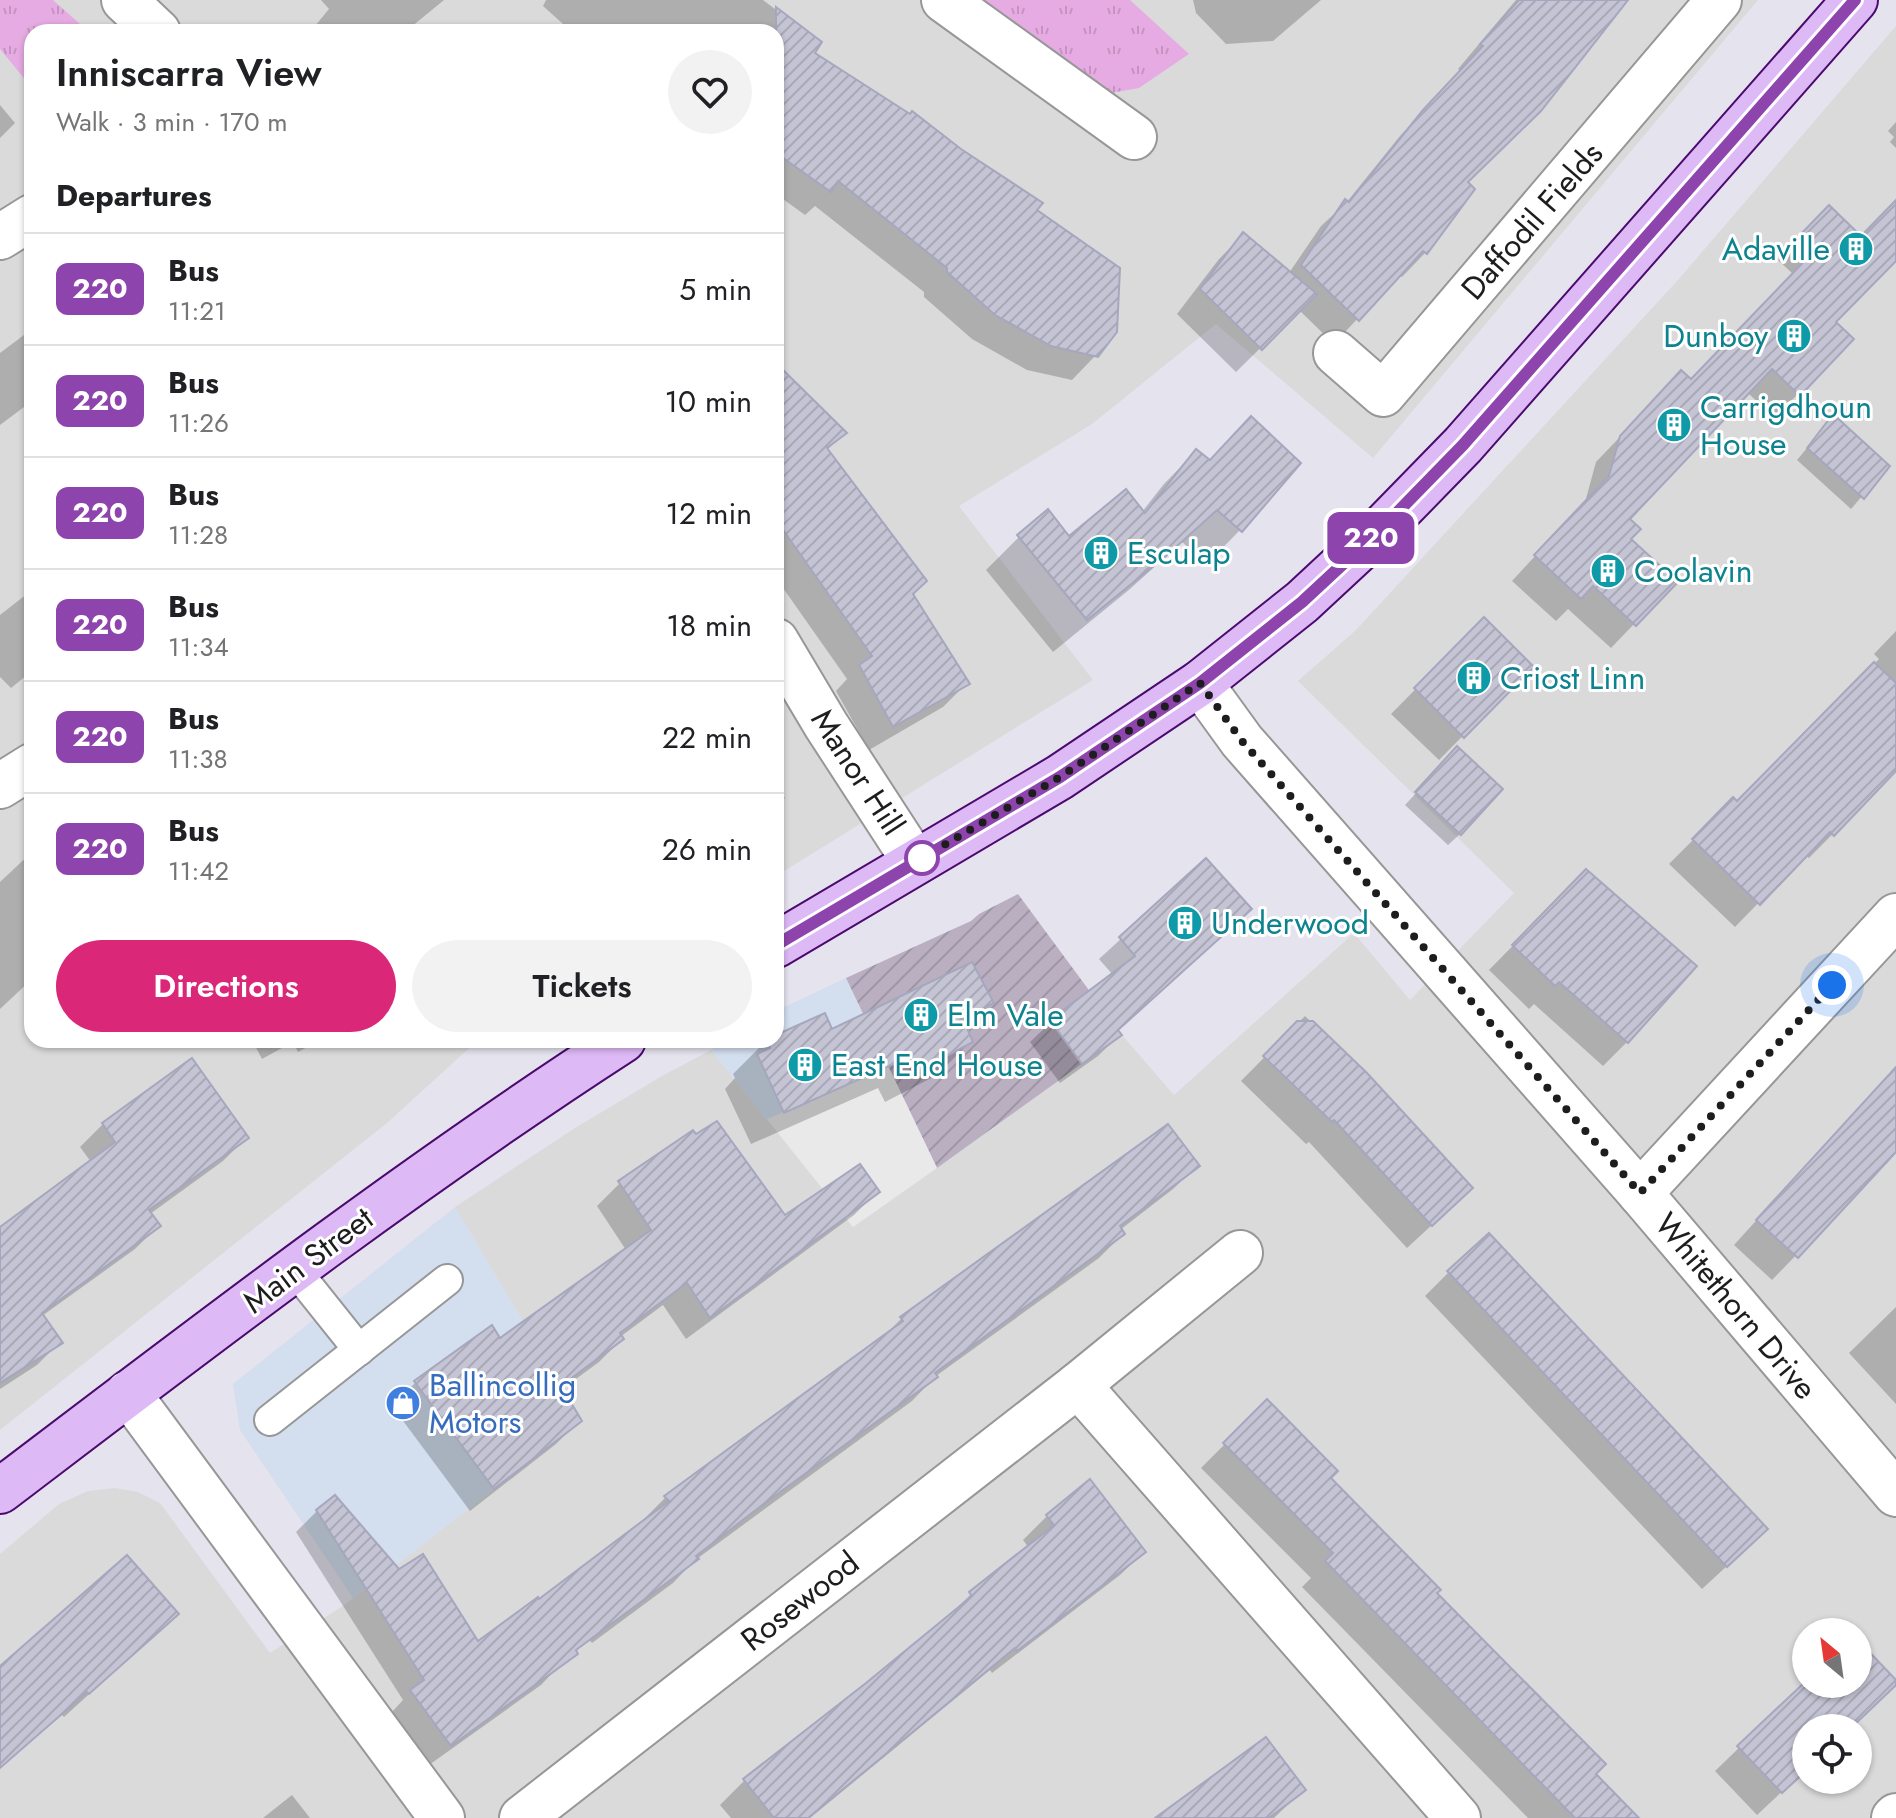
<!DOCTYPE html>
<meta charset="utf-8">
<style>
body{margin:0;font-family:Jost,sans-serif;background:#f2f2f2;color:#202124;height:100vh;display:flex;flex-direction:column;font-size:30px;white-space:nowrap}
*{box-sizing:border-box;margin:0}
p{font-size:26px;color:#757577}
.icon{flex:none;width:44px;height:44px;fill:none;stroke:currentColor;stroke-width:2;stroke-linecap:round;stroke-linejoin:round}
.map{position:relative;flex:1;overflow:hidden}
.side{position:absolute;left:24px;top:24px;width:760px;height:1024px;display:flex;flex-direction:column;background:#fff;border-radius:24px;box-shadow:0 2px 6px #0004}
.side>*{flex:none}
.badge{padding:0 16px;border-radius:12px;font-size:28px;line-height:52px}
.needle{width:52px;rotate:331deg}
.buttons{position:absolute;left:1792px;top:1618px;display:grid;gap:16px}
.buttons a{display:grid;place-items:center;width:80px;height:80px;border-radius:50%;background:#fff;box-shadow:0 2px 6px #0004;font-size:40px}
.you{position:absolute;width:40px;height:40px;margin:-20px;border:6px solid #fff;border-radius:50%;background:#1a73e8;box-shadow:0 0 0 12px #1a73e833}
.map>.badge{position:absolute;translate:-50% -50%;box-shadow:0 0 0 4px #fff}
h2{padding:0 32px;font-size:30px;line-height:72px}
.round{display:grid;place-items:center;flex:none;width:84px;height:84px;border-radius:42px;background:#f2f2f2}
.overview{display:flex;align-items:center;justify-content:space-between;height:136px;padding:0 32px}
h1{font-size:38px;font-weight:600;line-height:60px}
.button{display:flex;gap:16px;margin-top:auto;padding:16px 32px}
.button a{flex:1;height:92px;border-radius:48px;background:#db2777;color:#fff;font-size:32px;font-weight:600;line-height:92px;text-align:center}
.button a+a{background:#f2f2f2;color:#202124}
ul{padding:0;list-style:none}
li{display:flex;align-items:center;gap:24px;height:112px;padding:0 32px;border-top:2px solid #e0e0e0}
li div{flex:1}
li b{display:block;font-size:30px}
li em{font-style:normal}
li .badge{min-width:88px;font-weight:700;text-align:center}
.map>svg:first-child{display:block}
.residential{fill:#dadadb;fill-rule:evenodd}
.commercial{fill:#d3deee}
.construction{fill:url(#construction-furrows)}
.grass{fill:url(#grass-tufts)}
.parking{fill:#e9e9e9}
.shadow{fill:#0003}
.building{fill:url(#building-hatch);stroke:#a6a7be;stroke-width:2}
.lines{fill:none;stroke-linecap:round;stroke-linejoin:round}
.lane-casing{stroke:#979797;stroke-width:34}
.street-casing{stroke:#979797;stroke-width:48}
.secondary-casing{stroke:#4b0a6d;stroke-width:48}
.lane{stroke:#fff;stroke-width:30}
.street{stroke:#fff;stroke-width:44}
.secondary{stroke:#ddb9f6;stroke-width:44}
.line-casing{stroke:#fff;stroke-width:18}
.line{stroke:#8e44ad;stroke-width:12}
.walk{stroke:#1d1d1d;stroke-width:8;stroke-dasharray:0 14.4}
.stop-dot{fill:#fff;stroke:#8e44ad;stroke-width:4}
.labels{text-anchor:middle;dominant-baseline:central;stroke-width:6;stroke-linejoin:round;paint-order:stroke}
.street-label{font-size:32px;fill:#1d1d1d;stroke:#fff}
.culture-label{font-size:32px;fill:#0d838f;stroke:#fff;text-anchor:start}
.shop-label{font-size:32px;fill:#366cbe;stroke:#fff;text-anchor:start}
</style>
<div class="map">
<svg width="1896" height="1818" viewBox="0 0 1896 1818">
<defs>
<pattern id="construction-furrows" width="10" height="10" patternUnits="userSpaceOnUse" patternTransform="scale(2)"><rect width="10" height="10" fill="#b9afc1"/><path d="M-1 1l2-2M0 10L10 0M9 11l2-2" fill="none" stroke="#9f96a5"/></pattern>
<pattern id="grass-tufts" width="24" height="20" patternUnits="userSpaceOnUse" patternTransform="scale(2)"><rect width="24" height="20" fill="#e5abe2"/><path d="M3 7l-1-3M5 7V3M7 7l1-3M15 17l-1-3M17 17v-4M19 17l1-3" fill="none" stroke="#c493c1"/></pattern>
<pattern id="building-hatch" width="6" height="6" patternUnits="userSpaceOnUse" patternTransform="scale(2)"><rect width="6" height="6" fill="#c4c4d4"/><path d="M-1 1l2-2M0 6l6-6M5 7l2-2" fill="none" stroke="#a8a8b6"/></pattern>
</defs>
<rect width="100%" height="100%" fill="#e5e3ee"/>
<g class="residential">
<path d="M0 0H1758L1373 458 1216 324 1092 424 959 506 1093 680 776 876V32H32V1040H478L387 1123 0 1430Z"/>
<path d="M1896 26V1818H0V1554L59 1504 88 1491 115 1488 138 1492 160 1503 270 1653 343 1606 582 1421 455 1207 575 1128 662 1076 711 1050 853 1227 1122 1035 1174 1095 1354 933 1410 1000 1514 893 1298 681 1356 630 1678 280ZM1806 1632H1858V1684H1806ZM1806 1728H1858V1780H1806Z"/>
</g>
<g class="commercial">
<path d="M846 978 937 1168 853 1227 711 1050 722 1040H776V1011Z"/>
<path d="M455 1207 582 1421 353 1598 240 1430 233 1384Z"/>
</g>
<path class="construction" d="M1018 894 1122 1035 937 1168 846 978 971 921 979 914Z"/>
<g class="grass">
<path d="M0 0H53L89 32H32V88L0 49Z"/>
<path d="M974 0H1130L1189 54 1139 88 1100 95Z"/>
</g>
<path class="parking" d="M888 1066 937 1168 853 1227 767 1119Z"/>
<g class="shadow">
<path d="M321 0H444L405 32H310L329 9Z"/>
<path d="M546 0H763L820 43 813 53 1034 211 1096 355 1072 380 1027 370 972 339 924 297V292L815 206 805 215 776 194V181L781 175 776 171V32H572L543 6Z"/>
<path d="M1193 0H1321L1273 41 1226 44 1196 13Z"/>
<path d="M1516 0H1627L1465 182 1472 189 1425 253 1402 277 1398 275 1334 344 1299 310 1236 372 1177 314 1219 259 1243 235 1289 273 1321 226 1346 203 1400 136 1461 71 1458 69Z"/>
<path d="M0 105 15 123 0 138Z"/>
<path d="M1896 122V148L1890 142 1894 137 1888 131Z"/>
<path d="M1896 202V257L1833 322 1798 394 1774 418 1747 392 1627 519 1634 624 1611 648 1568 609 1556 621 1512 581 1585 502 1596 462 1658 397 1691 382 1793 274 1778 260 1829 208 1861 239Z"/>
<path d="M32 329V401L0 425V353Z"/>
<path d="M776 366 844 433 826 451 967 683 943 707 869 750 836 691 847 679 776 578Z"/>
<path d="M1833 417 1887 467 1851 509 1797 460Z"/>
<path d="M1196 451 1209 461 1298 463 1240 530 1207 564 1182 542 1130 589 1053 652 986 570 1019 537 1069 538 1142 512 1163 485Z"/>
<path d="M32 590V671L11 688 0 677V615Z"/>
<path d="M1484 620 1531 667 1439 760 1391 714Z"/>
<path d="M1896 631V770L1809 858 1805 855 1735 927 1669 864 1733 800 1737 803 1879 659 1874 654Z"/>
<path d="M1446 761 1460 834 1448 845 1405 805Z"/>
<path d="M776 785 785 798 776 807Z"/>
<path d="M32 852V979L0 1009V882Z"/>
<path d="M1206 861 1116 1031 1119 1035 1098 1056 1060 1083 1030 1042 1051 1022 1113 975 1099 959Z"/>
<path d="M1586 871 1627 1042 1603 1066 1534 1004 1529 1009 1489 970Z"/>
<path d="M991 1003 965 1029 970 1042 937 1075 885 1102 878 1088 751 1144 725 1089 735 1078 733 1074 766 1041 776 1040V1037L831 1031Z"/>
<path d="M1305 1016 1367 1076 1446 1212 1407 1248 1309 1142 1306 1144 1241 1081Z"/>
<path d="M252 1040H320L298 1052 293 1042 262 1059Z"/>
<path d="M1896 1066V1152L1772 1280 1734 1245Z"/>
<path d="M103 1124 246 1138 223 1161 150 1214 158 1226 135 1249 42 1316 60 1342 37 1365 0 1389V1230L91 1162 80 1147Z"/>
<path d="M1197 1166 1173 1189 1120 1230 1123 1234 1099 1258 936 1376 912 1401 694 1561 673 1583 592 1643 555 1596 643 1523 642 1521 666 1497 880 1340 902 1318Z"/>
<path d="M620 1183 785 1218 877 1192 854 1215 686 1339 663 1305 620 1337 622 1339 599 1362 561 1390 579 1421 556 1444 470 1511 392 1406 415 1383 491 1328 499 1341 626 1250 597 1206Z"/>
<path d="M1449 1272 1741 1553 1702 1589 1425 1296Z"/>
<path d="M1896 1307V1404L1849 1353Z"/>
<path d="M1267 1402 1328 1478 1593 1774 1636 1818H1528L1302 1587 1311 1578 1201 1468Z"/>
<path d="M1090 1482 1144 1552 1120 1575 992 1673 990 1670 810 1818H731L720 1805 744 1781 868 1684 947 1618 971 1594 1029 1548 1023 1540 1047 1516Z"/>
<path d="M317 1511 399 1572 477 1644 561 1664 541 1685 429 1765 391 1713 403 1700 296 1532Z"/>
<path d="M177 1614 64 1717 62 1715 0 1768V1672Z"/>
<path d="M1858 1642 1896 1683 1849 1728H1806V1769L1757 1815 1715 1771 1806 1683 1858 1684Z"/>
<path d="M1303 1790 1274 1818H1158Z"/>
<path d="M292 1795 310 1818H263Z"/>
</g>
<g class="building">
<path d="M1519 0H1628L1541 111 1468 182 1475 189 1427 254 1423 251 1359 321 1301 265 1345 199 1349 202 1423 110 1483 46 1480 44Z"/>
<path d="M776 7 822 42 815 53 910 114 912 111 961 149 1043 203 1037 210 1120 268 1117 332 1098 357 1051 346 995 315 947 272V268L838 181 831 192 776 153Z"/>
<path d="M1896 200V261L1836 322 1854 339 1800 396 1772 369 1630 519 1641 529 1631 539 1678 582 1636 626 1593 586 1581 599 1534 555 1609 476 1620 436 1681 370 1691 379 1816 249 1800 235 1829 205 1861 236Z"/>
<path d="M1243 232 1317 294 1262 350 1200 289Z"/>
<path d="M776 363 847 433 827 448 927 581 913 594 970 684 893 727 859 665 872 656 776 520Z"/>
<path d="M1833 414 1890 466 1864 499 1807 448Z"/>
<path d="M1251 416 1301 463 1242 532 1217 510 1166 556 1087 620 1017 535 1048 509 1069 536 1126 489 1145 513 1196 449 1210 460Z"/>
<path d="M1484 617 1534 667 1464 738 1414 688Z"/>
<path d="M1874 662 1896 683V771L1834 836 1830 832 1760 905 1692 839 1733 797 1737 801Z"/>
<path d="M1457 746 1503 789 1461 835 1415 792Z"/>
<path d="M1206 858 1252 909 1118 1030 1122 1035 1082 1064 1050 1020 1135 956 1119 937Z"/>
<path d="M1586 869 1697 966 1628 1043 1559 982 1555 986 1512 945Z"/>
<path d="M972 962 994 1003 963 1019 973 1042 918 1071 911 1056 784 1113 757 1054 770 1048 765 1040H776V1035L825 1013 832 1029Z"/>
<path d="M1297 1021H1313L1367 1073 1473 1188 1432 1226 1334 1120 1332 1122 1263 1056Z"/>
<path d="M192 1058 249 1138 149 1210 161 1226 42 1313 63 1343 0 1383V1227L115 1142 102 1123Z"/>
<path d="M1896 1067V1152L1798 1258 1756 1220Z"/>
<path d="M717 1121 785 1215 860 1164 880 1192 710 1318 687 1283 620 1333 624 1339 561 1386 582 1421 494 1489 414 1381 492 1325 500 1338 651 1230 618 1181 693 1130 696 1134Z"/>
<path d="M1168 1124 1200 1166 1120 1226 1125 1234 935 1373 938 1377 761 1506 696 1556 699 1559 576 1650 578 1654 451 1746 410 1690 424 1680 316 1510 335 1495 399 1569 423 1554 478 1641 538 1597 539 1599 669 1501 664 1496 903 1321 900 1317Z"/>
<path d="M1489 1233 1768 1529 1727 1567 1447 1271Z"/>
<path d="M1267 1399 1338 1471 1331 1478 1441 1590 1437 1593 1606 1764 1596 1774 1639 1818H1575L1325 1561 1333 1553 1223 1443Z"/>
<path d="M1090 1479 1146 1552 1017 1651 1015 1648 808 1818H774L743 1779 866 1683 972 1596 969 1592 1054 1525 1046 1515Z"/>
<path d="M127 1555 179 1614 89 1694 87 1692 0 1768V1666Z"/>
<path d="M1858 1640 1896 1680V1685L1851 1728H1806V1771L1782 1793 1737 1746 1806 1681V1684H1858Z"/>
<path d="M1266 1737 1306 1790 1269 1818H1155Z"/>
</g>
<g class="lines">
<defs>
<g id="lane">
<path d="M295 1270 359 1350"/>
<path d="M270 1420 447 1280"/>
</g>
<g id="street">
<path d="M124 0 158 32"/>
<path d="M944 0 1134 137"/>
<path d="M0 237 32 217"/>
<path d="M1336 353 1383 394 1719 0"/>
<path d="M776 641 826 725 915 862"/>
<path d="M1200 683 1242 741 1640 1193 1896 1494"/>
<path d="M0 786 32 766"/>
<path d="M1640 1193 1896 916"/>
<path d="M1078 1385 1458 1818"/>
<path d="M128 1393 442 1818"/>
<path d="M522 1818 1078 1385 1240 1253"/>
<path d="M1894 1818 1896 1816"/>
</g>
<g id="secondary">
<path d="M776 945 1060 777 1200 683 1302 602 1386 524 1463 445 1855 0"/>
<path d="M0 1491C204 1336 408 1179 623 1040"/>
</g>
</defs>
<use href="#lane" class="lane-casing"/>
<use href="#street" class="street-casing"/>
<use href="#secondary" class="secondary-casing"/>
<use href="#lane" class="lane"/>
<use href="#street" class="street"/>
<use href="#secondary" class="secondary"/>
</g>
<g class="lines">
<defs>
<path id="line" d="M776 945 1060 777 1200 683 1302 602 1386 524 1463 445 1855 0"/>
</defs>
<use href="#line" class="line-casing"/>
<use href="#line" class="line"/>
<path class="walk" d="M922 858 915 862 1060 777 1200 683 1242 741 1640 1193 1832 985"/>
</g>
<defs>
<symbol id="building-disc" viewBox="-11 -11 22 22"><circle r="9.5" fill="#0f9aa8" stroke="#fff"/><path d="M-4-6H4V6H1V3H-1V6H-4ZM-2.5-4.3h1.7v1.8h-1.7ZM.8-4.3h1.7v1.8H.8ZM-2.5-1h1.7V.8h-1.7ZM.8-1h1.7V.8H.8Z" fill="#fff"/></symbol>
<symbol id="shop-disc" viewBox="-11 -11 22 22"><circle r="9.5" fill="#3f7fe0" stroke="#fff"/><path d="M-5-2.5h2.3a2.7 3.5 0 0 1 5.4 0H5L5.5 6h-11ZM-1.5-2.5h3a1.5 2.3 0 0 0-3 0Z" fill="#fff"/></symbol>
</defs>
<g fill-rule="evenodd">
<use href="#building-disc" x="1836" y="229" width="40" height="40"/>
<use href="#building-disc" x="1774" y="316" width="40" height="40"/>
<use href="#building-disc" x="1654" y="405" width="40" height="40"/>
<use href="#building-disc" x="1081" y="533" width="40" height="40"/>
<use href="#building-disc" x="1588" y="551" width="40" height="40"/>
<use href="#building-disc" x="1454" y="658" width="40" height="40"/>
<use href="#building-disc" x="1165" y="903" width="40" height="40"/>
<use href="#building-disc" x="901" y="995" width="40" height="40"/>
<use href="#building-disc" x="785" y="1045" width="40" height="40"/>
<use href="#shop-disc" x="383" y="1383" width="40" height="40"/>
</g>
<circle class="stop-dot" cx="922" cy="858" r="16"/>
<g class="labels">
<g class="street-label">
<text transform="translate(1532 221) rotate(-49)">Daffodil Fields</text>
<text transform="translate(858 772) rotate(57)">Manor Hill</text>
<text transform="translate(308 1260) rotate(-37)">Main Street</text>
<text transform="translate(1736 1306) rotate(50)">Whitethorn Drive</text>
<text transform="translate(800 1601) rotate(-38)">Rosewood</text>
</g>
<g class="culture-label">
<text x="1830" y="249" text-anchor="end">Adaville</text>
<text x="1768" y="336" text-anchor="end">Dunboy</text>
<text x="1700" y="407">Carrigdhoun<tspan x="1700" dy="37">House</tspan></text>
<text x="1127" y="553">Esculap</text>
<text x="1634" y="571">Coolavin</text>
<text x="1500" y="678">Criost Linn</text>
<text x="1211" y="923">Underwood</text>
<text x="947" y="1015">Elm Vale</text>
<text x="831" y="1065">East End House</text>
</g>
<g class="shop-label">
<text x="429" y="1385">Ballincollig<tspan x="429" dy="37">Motors</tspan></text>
</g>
</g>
</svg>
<div class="buttons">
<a><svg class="needle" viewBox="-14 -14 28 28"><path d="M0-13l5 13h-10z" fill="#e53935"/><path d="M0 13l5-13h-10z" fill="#757577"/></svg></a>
<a><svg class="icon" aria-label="locate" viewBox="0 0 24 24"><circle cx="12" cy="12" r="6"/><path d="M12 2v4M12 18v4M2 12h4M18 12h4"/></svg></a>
</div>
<div class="you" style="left:1832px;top:985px"></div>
<b class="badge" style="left:1371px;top:538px;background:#8e44ad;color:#fff">220</b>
<section class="side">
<div class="overview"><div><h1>Inniscarra View</h1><p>Walk · 3 min · 170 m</p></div><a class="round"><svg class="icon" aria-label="heart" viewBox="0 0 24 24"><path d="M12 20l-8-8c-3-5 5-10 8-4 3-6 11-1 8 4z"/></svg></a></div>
<h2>Departures</h2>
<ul>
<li><span class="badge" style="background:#8e44ad;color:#fff">220</span><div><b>Bus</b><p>11:21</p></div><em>5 min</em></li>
<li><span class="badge" style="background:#8e44ad;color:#fff">220</span><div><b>Bus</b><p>11:26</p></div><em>10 min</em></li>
<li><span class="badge" style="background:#8e44ad;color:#fff">220</span><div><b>Bus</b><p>11:28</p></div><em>12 min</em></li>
<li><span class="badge" style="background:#8e44ad;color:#fff">220</span><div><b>Bus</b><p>11:34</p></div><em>18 min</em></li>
<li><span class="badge" style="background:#8e44ad;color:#fff">220</span><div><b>Bus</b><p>11:38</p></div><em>22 min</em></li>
<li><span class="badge" style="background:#8e44ad;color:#fff">220</span><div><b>Bus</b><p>11:42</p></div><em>26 min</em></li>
</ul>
<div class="button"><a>Directions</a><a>Tickets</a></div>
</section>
</div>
